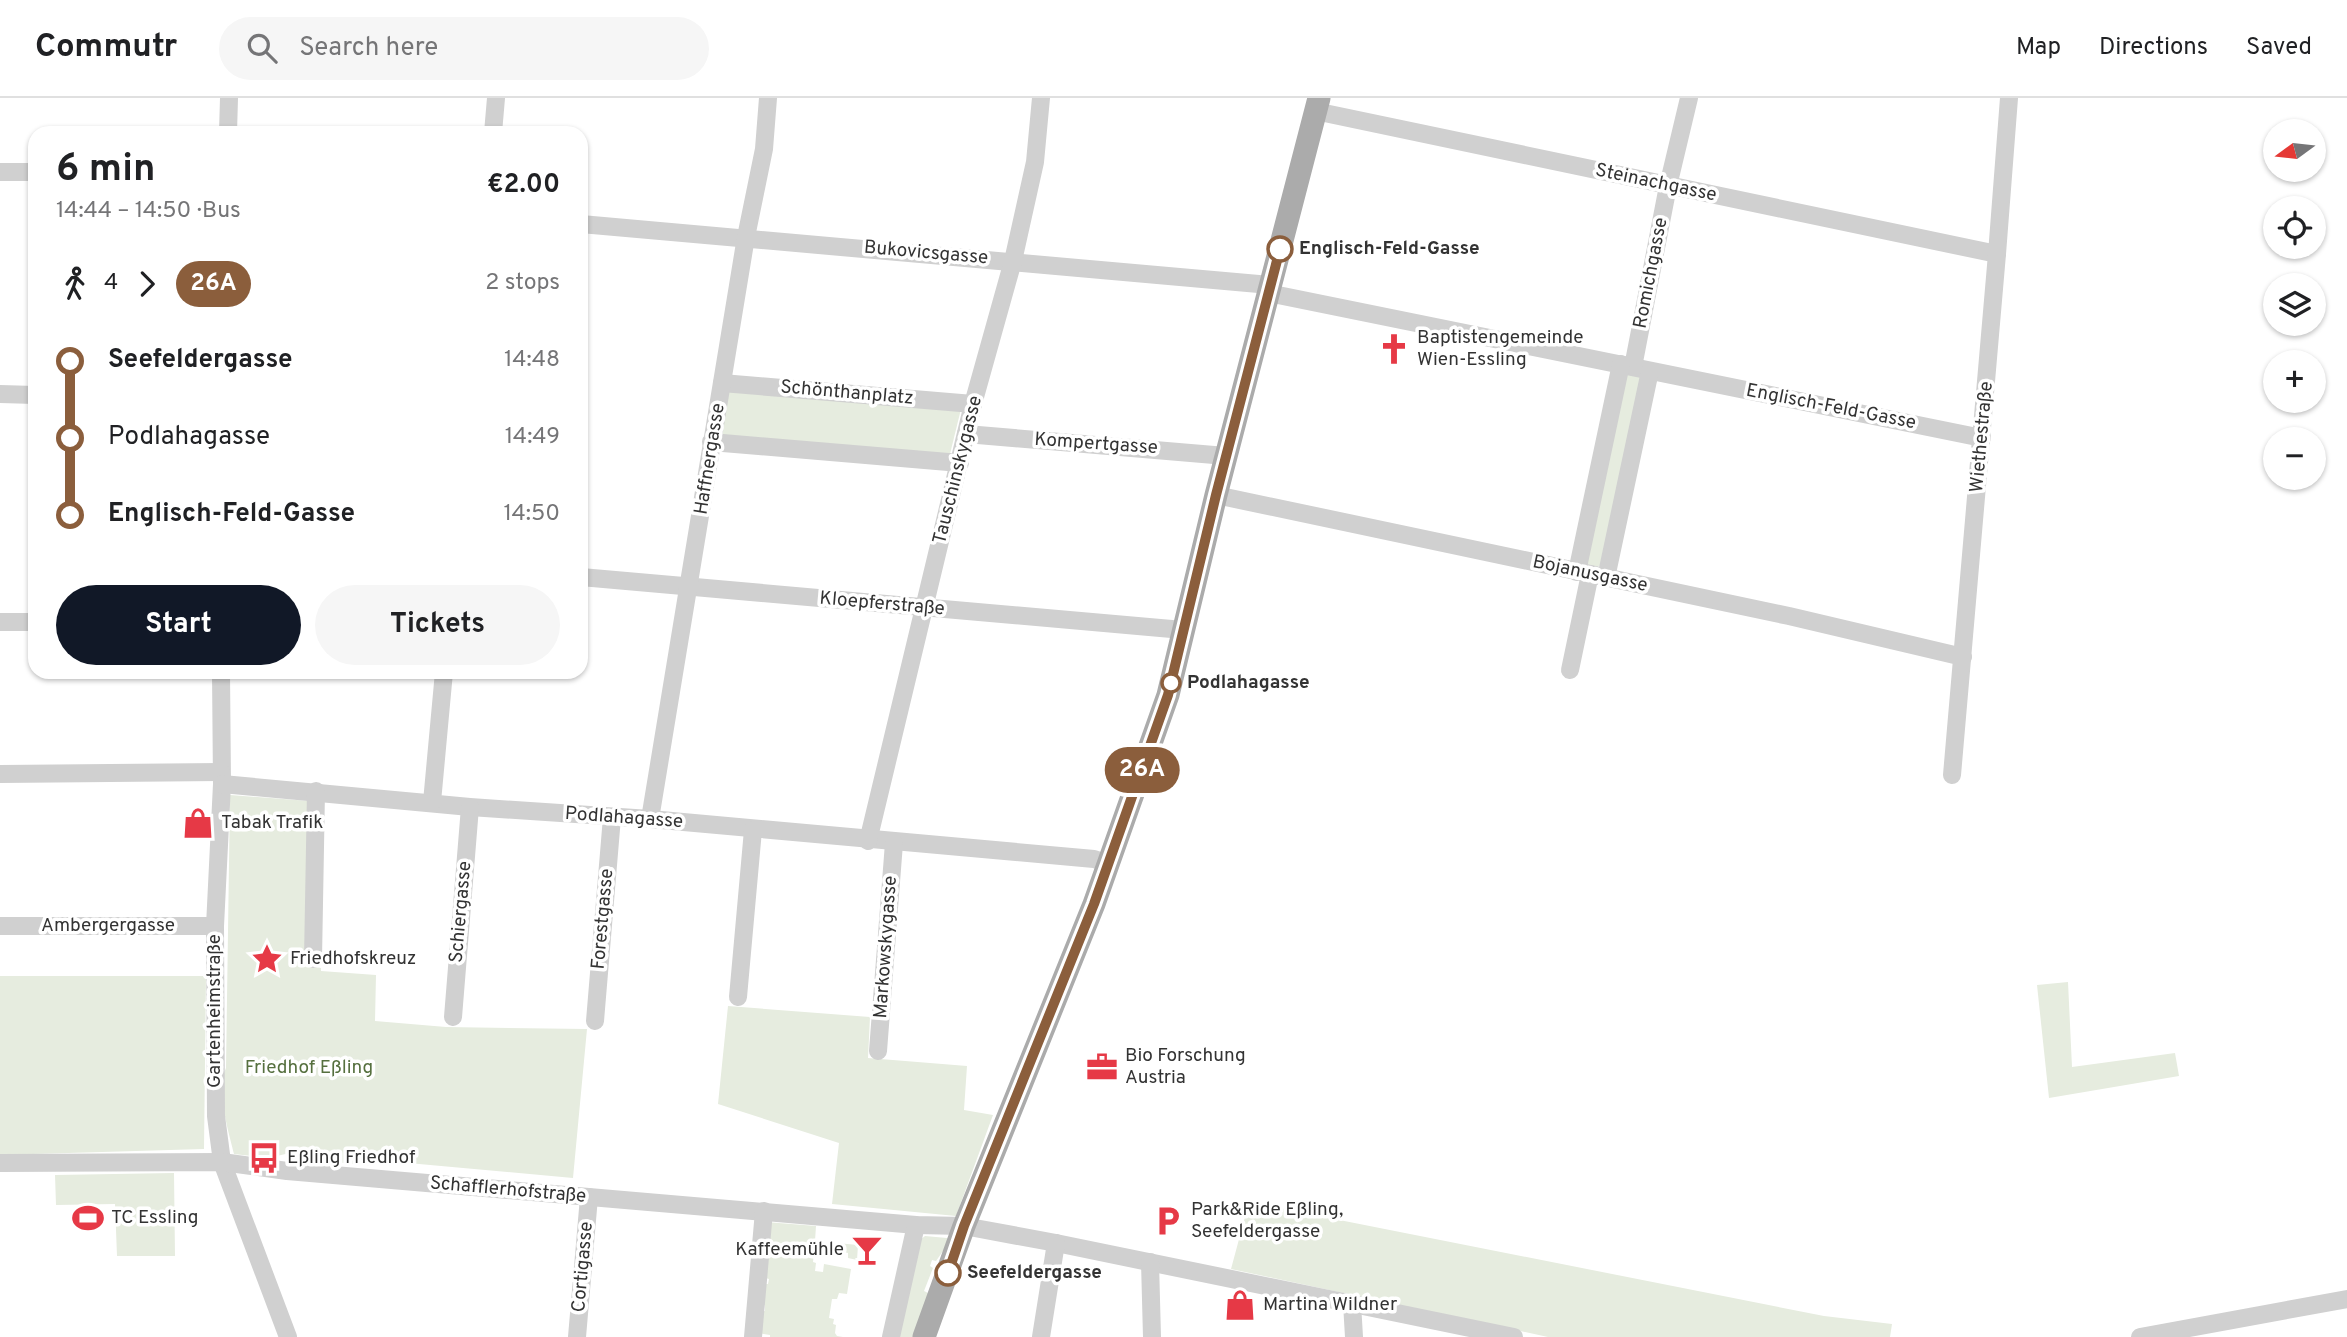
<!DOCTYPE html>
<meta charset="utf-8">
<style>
body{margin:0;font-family:Overpass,sans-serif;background:#f6f6f6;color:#202124;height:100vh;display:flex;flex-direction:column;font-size:26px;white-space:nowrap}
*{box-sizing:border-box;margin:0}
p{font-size:23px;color:#757577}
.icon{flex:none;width:38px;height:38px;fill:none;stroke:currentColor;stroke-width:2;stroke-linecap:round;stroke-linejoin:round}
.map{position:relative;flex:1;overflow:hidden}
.details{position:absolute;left:28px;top:28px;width:560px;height:553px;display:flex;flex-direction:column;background:#fff;border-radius:21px;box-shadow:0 2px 5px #0004}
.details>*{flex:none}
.badge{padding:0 14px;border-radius:23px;font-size:24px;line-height:46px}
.needle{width:46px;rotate:255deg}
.buttons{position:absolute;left:2263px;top:21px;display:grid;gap:14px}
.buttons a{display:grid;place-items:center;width:63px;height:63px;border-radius:50%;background:#fff;box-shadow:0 2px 5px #0004;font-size:35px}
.map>.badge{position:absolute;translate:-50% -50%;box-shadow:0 0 0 4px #fff}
.legs{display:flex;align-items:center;gap:10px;height:77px;padding:0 28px;font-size:23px}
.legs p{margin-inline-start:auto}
.head{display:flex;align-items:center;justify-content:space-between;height:119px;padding:0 28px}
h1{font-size:38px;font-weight:700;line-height:52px}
.action{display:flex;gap:14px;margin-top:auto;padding:14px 28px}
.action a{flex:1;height:80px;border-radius:42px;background:#111827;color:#fff;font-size:28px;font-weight:700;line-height:80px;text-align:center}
.action a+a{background:#f6f6f6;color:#202124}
ul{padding:0 28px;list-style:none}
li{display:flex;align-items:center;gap:24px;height:77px;font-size:26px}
li i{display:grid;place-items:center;width:10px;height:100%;margin:0 9px;background:currentColor}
li i::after{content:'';width:18px;height:18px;margin:-9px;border:5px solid;border-radius:50%;background:#fff}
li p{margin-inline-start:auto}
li:first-child i{background:linear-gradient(#0000 50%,currentColor 0)}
li:last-child i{background:linear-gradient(currentColor 50%,#0000 0)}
header{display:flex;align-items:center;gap:42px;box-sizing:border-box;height:98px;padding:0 35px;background:#fff;border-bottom:2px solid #e0e0e0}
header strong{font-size:33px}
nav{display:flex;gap:38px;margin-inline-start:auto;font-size:24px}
.search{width:490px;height:63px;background:#f6f6f6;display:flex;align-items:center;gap:18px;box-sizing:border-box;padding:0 24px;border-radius:38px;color:#757577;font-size:26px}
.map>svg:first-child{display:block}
.green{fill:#e6ecdf}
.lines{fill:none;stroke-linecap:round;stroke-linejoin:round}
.minor{stroke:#d0d0d0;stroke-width:18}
.major{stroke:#ababab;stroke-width:23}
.line-1-casing{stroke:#fff;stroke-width:16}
.line-1{stroke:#8b5e3c;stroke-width:10}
.stop-1-dot{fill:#fff;stroke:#8b5e3c;stroke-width:3.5}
.labels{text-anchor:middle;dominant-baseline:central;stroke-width:7;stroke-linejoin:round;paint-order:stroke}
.street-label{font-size:19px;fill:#333;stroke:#fff}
.stop-label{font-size:19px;font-weight:bold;fill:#333;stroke:#fff;text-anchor:start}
.poi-label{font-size:19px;fill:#333;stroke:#fff;text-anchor:start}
.park-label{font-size:19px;fill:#56703f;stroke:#fff}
</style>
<header>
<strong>Commutr</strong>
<div class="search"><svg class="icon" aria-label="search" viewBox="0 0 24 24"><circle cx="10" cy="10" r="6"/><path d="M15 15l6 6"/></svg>Search here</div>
<nav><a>Map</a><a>Directions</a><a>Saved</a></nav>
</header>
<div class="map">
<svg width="2347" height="1239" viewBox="0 0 2347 1239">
<rect width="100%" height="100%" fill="#fff"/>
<g class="green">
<path d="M1625 276 1644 277 1604 465 1594 471 1587 470 1585 458Z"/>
<path d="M728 293 961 311 950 356 721 337Z"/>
<path d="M230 697 309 703 306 867 321 870V873L376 877 375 923 446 929 587 931 573 1080 375 1062 374 1068 304 1061 303 1052 268 1060 234 1056C229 1034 215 991 226 970Z"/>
<path d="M0 878H206L204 1051 0 1057Z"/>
<path d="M2068 884 2072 969 2175 955 2179 978 2049 1000 2037 887Z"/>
<path d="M728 908 870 919 868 960 967 968 964 1012 993 1017 956 1118 832 1106 839 1045 718 1006Z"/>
<path d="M174 1075 175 1158H117L115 1106 56 1107 55 1077Z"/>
<path d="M1249 1104 1824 1218 1892 1226 1890 1239H1548L1231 1171Z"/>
<path d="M766 1124 816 1128 815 1143 858 1147 857 1162 848 1160V1155L815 1147 813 1164 816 1165 815 1173 823 1174 824 1166 851 1171 847 1196 839 1195 837 1201H832L829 1220 834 1221 833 1226 836 1227 835 1235 837 1238 843 1239H770V1237L757 1235 759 1214 765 1213V1207L759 1206 761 1186H768L769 1181 762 1179 763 1159 771 1158V1152L764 1151Z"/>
<path d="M925 1138 947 1140 950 1143 936 1163 932 1162 930 1168 933 1170 924 1193 928 1195 920 1239H895L920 1142Z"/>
</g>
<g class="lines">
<g class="minor">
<path d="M1315 13 1997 156"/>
<path d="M228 35 229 0"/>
<path d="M493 35 496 0"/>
<path d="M0 74H35"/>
<path d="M581 126 1270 187"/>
<path d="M1268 195 1982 340"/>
<path d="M1633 269 1668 88 1689 0"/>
<path d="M722 285 973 306"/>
<path d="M0 296 35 297"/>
<path d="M966 336 1226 358"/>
<path d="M711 344 960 365"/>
<path d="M1216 397 1789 518 1963 559"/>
<path d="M1577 474 1621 266"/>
<path d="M581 479 1183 532"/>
<path d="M1606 480 1650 273"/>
<path d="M0 524H35"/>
<path d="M1570 572 1590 476"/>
<path d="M221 574 222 686 215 828 216 1018 222 1064 288 1239"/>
<path d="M0 676 221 674"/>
<path d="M1952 677 1997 156 2009 0"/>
<path d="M222 686 470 709 650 721 1094 761 1109 766"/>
<path d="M432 704 444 574"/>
<path d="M650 721 746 139 764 51 768 0"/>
<path d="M868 743 973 306 1013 163 1035 64 1041 0"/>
<path d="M0 828H215"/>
<path d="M313 861 316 693"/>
<path d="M738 899 753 732"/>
<path d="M453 919 470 709"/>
<path d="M595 923 612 719"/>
<path d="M878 953 894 745"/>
<path d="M0 1065 222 1064 287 1073 916 1127 964 1128 1056 1145 1514 1239"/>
<path d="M1150 1164 1152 1239"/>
<path d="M1352 1205 1354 1239"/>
<path d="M577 1239 589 1099"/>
<path d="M753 1239 764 1113"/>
<path d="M891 1239 916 1127"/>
<path d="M1041 1239 1056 1145"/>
<path d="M2140 1239 2347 1201"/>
</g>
<path class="major" d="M924 1239 964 1128 1094 806 1168 597 1216 397 1319 0"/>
</g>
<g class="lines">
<defs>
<path id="line-1" d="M948 1175 964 1128 1094 806 1168 597 1216 397 1280 151"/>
</defs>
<use href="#line-1" class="line-1-casing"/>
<use href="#line-1" class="line-1"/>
</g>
<defs>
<symbol id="church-bare" viewBox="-9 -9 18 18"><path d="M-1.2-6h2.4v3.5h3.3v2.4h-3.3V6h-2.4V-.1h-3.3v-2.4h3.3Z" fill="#e63946" stroke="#fff" stroke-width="2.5" paint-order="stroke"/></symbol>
<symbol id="shop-bare" viewBox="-9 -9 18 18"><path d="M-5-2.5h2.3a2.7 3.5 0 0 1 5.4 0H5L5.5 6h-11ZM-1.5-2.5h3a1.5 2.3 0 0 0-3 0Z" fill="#e63946" stroke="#fff" stroke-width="2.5" paint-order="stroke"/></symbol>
<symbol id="sight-bare" viewBox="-9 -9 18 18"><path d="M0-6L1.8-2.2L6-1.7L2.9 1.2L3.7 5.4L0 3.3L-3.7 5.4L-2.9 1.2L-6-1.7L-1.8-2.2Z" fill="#e63946" stroke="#fff" stroke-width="2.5" paint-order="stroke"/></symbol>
<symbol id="office-bare" viewBox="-9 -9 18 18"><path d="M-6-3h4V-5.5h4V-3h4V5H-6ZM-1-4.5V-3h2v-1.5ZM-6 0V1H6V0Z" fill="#e63946" stroke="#fff" stroke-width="2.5" paint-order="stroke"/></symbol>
<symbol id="bus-bare" viewBox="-9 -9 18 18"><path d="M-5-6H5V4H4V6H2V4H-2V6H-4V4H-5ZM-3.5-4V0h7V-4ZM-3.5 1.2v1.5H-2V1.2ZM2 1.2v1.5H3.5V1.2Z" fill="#e63946" stroke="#fff" stroke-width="2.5" paint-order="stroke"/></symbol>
<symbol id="stadium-bare" viewBox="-9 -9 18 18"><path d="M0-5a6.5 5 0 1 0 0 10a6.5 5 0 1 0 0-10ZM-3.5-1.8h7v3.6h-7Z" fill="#e63946" stroke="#fff" stroke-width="2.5" paint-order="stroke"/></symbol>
<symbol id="parking-bare" viewBox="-9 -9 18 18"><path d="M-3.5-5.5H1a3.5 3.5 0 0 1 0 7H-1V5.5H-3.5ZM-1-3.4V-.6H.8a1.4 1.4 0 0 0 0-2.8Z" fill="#e63946" stroke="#fff" stroke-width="2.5" paint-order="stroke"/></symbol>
<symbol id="bar-bare" viewBox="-9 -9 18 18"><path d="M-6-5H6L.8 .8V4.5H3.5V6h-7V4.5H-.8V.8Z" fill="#e63946" stroke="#fff" stroke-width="2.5" paint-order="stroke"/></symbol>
</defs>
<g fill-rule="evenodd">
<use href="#church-bare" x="1372" y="229" width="44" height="44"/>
<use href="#shop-bare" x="176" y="703" width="44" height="44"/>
<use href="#sight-bare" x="245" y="839" width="44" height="44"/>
<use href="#office-bare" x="1080" y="947" width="44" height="44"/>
<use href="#bus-bare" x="242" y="1038" width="44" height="44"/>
<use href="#stadium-bare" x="66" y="1098" width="44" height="44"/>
<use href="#parking-bare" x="1146" y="1101" width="44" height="44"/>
<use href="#bar-bare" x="845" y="1130" width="44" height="44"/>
<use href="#shop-bare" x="1218" y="1185" width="44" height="44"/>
</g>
<g class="stop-1-dot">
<circle cx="1280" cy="151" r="12"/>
<circle cx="1171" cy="585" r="9"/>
<circle cx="948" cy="1175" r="12"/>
</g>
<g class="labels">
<g class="street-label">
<text transform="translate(1656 85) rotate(12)">Steinachgasse</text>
<text transform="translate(926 155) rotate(5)">Bukovicsgasse</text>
<text transform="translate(1651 175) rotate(-79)">Romichgasse</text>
<text transform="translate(847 295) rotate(5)">Schönthanplatz</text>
<text transform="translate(1831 309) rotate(11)">Englisch-Feld-Gasse</text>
<text transform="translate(1982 339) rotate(-85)">Wiethestraße</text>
<text transform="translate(1096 346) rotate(4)">Kompertgasse</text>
<text transform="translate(710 361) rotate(-81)">Haffnergasse</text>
<text transform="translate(958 372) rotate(-76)">Tauschinskygasse</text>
<text transform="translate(1590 476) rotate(12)">Bojanusgasse</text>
<text transform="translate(882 506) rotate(5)">Kloepferstraße</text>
<text transform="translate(624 720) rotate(4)">Podlahagasse</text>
<text transform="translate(461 814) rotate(-85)">Schiergasse</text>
<text transform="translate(603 821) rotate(-85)">Forestgasse</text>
<text x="108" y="828">Ambergergasse</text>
<text transform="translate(886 849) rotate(-86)">Markowskygasse</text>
<text transform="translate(215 913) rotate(-90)">Gartenheimstraße</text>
<text transform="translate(508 1092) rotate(5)">Schafflerhofstraße</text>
<text transform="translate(583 1169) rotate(-85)">Cortigasse</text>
</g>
<g class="stop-label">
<text x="1299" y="151">Englisch-Feld-Gasse</text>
<text x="1187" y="585">Podlahagasse</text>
<text x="967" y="1175">Seefeldergasse</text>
</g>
<g class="poi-label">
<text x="1417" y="240">Baptistengemeinde<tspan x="1417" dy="22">Wien-Essling</tspan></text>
<text x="221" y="725">Tabak Trafik</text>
<text x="290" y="861">Friedhofskreuz</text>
<text x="1125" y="958">Bio Forschung<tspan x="1125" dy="22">Austria</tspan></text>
<text x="287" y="1060">Eßling Friedhof</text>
<text x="1191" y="1112">Park&amp;Ride Eßling,<tspan x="1191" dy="22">Seefeldergasse</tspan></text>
<text x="111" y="1120">TC Essling</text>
<text x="844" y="1152" text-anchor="end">Kaffeemühle</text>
<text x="1263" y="1207">Martina Wildner</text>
</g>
<g class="park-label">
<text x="309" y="970">Friedhof Eßling</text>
</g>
</g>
</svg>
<div class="buttons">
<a><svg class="needle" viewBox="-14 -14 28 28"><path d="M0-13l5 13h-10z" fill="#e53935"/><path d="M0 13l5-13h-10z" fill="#757577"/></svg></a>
<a><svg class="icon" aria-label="locate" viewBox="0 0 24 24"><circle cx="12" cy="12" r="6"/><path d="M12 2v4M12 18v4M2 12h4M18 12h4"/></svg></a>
<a><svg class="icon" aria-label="layers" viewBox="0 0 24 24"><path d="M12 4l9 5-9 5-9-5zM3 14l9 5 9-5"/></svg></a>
<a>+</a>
<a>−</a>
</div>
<b class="badge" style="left:1142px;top:672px;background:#8b5e3c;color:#fff">26A</b>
<section class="details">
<div class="head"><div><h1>6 min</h1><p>14:44 – 14:50 · Bus</p></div><b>€2.00</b></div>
<div class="legs"><svg class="icon" aria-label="walk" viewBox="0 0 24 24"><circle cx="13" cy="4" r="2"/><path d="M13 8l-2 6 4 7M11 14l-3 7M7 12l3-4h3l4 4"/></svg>4<svg class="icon" aria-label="forward" viewBox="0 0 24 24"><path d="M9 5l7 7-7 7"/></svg><b class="badge" style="background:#8b5e3c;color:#fff">26A</b><p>2 stops</p></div>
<ul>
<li><i style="color:#8b5e3c"></i><b>Seefeldergasse</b><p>14:48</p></li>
<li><i style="color:#8b5e3c"></i><span>Podlahagasse</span><p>14:49</p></li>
<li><i style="color:#8b5e3c"></i><b>Englisch-Feld-Gasse</b><p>14:50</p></li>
</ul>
<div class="action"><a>Start</a><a>Tickets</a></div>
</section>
</div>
